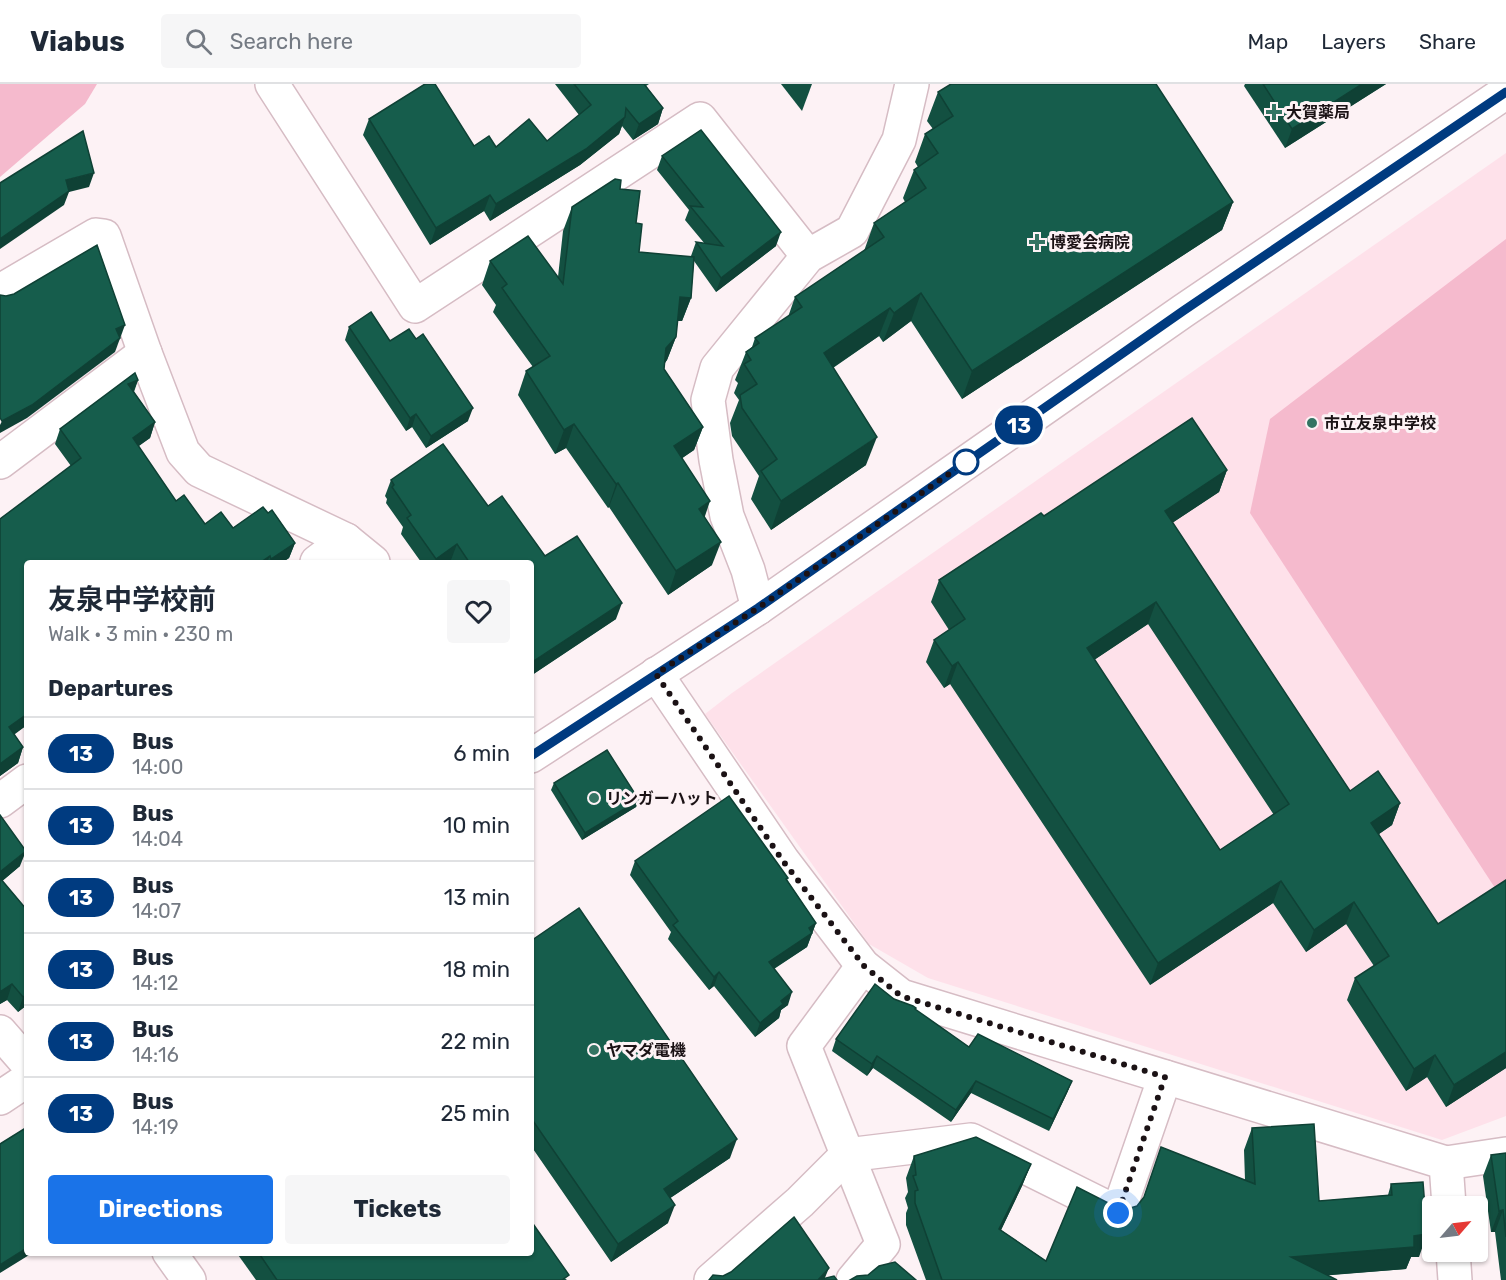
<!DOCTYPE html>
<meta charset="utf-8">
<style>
body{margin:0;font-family:Rubik,"Noto Sans JP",sans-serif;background:#f6f6f7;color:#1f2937;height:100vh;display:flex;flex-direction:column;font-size:22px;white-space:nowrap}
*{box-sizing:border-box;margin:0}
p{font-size:20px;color:#747a83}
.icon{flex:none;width:33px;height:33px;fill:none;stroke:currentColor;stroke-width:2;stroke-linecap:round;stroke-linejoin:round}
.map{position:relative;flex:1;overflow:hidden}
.side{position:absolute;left:24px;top:476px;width:510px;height:696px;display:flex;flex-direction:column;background:#fff;border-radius:6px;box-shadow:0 2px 4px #0004}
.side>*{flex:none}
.badge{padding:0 12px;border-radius:20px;font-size:21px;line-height:39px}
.needle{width:39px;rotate:62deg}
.tools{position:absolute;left:1422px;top:1112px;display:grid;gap:12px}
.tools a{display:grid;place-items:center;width:66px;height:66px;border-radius:6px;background:#fff;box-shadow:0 2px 4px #0004;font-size:30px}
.you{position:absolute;width:30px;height:30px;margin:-15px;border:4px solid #fff;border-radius:50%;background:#1a73e8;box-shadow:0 0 0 9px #1a73e833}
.map>.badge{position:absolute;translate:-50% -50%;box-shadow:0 0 0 3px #fff}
h2{padding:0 24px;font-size:22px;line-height:54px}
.round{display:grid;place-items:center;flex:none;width:63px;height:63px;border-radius:6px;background:#f6f6f7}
.overview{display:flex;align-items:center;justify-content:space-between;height:102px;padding:0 24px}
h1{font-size:28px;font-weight:700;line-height:45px}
.action{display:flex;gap:12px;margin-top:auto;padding:12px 24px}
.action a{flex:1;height:69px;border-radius:6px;background:#1a73e8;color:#fff;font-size:24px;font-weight:700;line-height:69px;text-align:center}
.action a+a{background:#f6f6f7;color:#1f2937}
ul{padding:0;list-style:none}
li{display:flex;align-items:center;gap:18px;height:72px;padding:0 24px;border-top:2px solid #e0e1e3}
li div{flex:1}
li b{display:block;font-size:22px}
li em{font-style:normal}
li .badge{min-width:66px;font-weight:700;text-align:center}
header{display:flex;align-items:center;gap:36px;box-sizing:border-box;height:84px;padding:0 30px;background:#fff;border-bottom:2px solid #e0e1e3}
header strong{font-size:28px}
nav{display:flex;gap:33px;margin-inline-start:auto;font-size:21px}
.search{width:420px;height:54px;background:#f6f6f7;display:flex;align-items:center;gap:15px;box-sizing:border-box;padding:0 21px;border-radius:6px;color:#747a83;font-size:22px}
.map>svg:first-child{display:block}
.built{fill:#fee1ea}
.green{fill:#f5bacd}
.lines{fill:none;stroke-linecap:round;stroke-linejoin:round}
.street-casing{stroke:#d6bcc4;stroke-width:36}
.secondary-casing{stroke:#d6bcc4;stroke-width:36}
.street{stroke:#fff;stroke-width:33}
.secondary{stroke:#fff;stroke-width:33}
.wall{fill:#135041;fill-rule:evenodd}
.shaded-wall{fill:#0f4135}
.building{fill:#165d4c;stroke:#0f4135;stroke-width:1.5;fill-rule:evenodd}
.line-casing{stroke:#fff;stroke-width:14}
.line{stroke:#003b80;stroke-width:9}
.walk{stroke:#1b1215;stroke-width:6;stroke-dasharray:0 10.8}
.poi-dot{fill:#347463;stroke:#fdf2f5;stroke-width:2}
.stop-dot{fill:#fff;stroke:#003b80;stroke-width:3}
.labels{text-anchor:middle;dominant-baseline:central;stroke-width:6;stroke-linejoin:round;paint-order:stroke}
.poi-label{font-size:16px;font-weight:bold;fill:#1b1215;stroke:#fdf2f5;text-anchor:start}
</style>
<header>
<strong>Viabus</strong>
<div class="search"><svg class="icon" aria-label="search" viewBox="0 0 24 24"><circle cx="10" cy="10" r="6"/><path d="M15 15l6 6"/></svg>Search here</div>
<nav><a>Map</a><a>Layers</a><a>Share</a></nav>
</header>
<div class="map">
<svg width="1506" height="1196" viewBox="0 0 1506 1196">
<rect width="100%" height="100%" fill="#fdf2f5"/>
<path class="built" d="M1506 69V1032L1442 1056 928 894 869 860 705 630 732 609Z"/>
<g class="green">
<path d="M0 0H97L85 20 0 93Z"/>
<path d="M1506 155V800L1497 807 1250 429 1270 335Z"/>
</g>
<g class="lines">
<defs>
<g id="street">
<path d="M272 0 415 222 700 35 808 172"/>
<path d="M0 207 96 151 104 152 145 269 183 368 199 386 346 456 373 478"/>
<path d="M0 378 145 269"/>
<path d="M317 478 346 456"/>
<path d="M758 524 748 486 727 432 716 376 708 316 717 284 808 172 852 147 899 56 912 0"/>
<path d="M656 590 783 777 863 882 901 912 1446 1079 1449 1122"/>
<path d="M0 717 27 697"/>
<path d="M0 948 27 979"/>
<path d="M1446 1079 1506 1070"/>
<path d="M1453 1167 1455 1196"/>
<path d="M169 1168 189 1196"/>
<path d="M711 1196 800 1118 847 1071 971 1056 1118 1129 1165 993"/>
<path d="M853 1196 883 1160 804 962 863 882"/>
</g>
<g id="secondary">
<path d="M531 672 758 524 1183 227 1506 8"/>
<path d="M0 1014 27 996"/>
</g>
</defs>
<use href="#street" class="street-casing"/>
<use href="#secondary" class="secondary-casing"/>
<use href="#street" class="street"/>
<use href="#secondary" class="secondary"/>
</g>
<g class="wall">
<path d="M555 0H649L646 2 663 24 658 40 633 56 622 42 619 50 580 81 490 137 484 127 430 161 363 51 369 35 474 62 496 63 547 57 579 31Z"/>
<path d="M781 0H812L802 27Z"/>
<path d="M1245 0H1386L1285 64 1244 2Z"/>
<path d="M938 8 1233 118 1222 146 962 315 911 237 883 258 879 252 833 284 866 381 771 446 751 415 759 392 732 352 730 339 739 316 734 309 738 299 735 296 746 268 752 263 755 254 788 233 795 213 864 167 874 139 905 118 903 114 914 86 918 83 915 78 925 50 933 45 927 37Z"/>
<path d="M662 72 776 162 716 208 694 177 691 214 682 237H677L676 253 667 276 665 279 664 285 703 343 694 366 682 374 705 433 712 481 668 511 609 423 608 424 566 364 555 370 518 311 526 287 533 283 493 228 496 221 482 201 490 177 558 193 563 147 572 123 620 105 636 139 639 168 691 173V172L696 158 705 160 685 136 689 126 657 86Z"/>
<path d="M349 243 390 257 468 337 426 364 412 343 406 347 345 256Z"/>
<path d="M135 289 138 296 134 308 155 338 150 354 138 362 176 417 184 411 205 440 221 428 233 444 263 423 268 429 272 426 295 459 289 474 283 478H27V641L14 650 23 663 18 679 0 692V435L71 382 55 360 60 345Z"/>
<path d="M1227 386 1219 408 1172 439 1350 707 1400 719 1392 741 1379 750 1506 984 1446 1023 1427 993 1406 1007 1347 916 1355 894 1374 882 1346 840 1306 868 1273 819 1150 901 950 600 944 604 926 578 934 556 949 546 931 518 939 496 1044 432ZM1148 540 1274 731 1220 766 1094 576Z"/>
<path d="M391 396 488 422 616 535 532 591 531 478H452L451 476 448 478H421L401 450 403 443 386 419 387 415 385 412Z"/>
<path d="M554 699 639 716 636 723 582 756 551 706Z"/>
<path d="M0 731 20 782 2 797 27 826V921L18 928 7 916 0 920Z"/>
<path d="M27 752V765L24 761Z"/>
<path d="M635 777 788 794 787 796 816 839 807 863 774 885 788 921 781 926 779 934 755 953 714 902 709 906 668 855 671 848 630 791Z"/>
<path d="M531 857 730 1074 670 1114 668 1139 611 1178 531 1062Z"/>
<path d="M894 915 916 926 969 963 1072 997 1067 1009 1049 1047 971 1009 951 1038 873 984 867 992 832 967 836 955Z"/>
<path d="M1252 1044 1319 1117 1388 1111 1391 1100 1419 1173H1411L1406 1185 1328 1191 1337 1196H926L906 1141V1129L908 1124 905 1114 908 1108 906 1094 914 1072 1031 1080 1022 1102 1001 1146 1046 1177 1118 1124 1127 1125 1245 1096 1244 1066Z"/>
<path d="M1506 1069V1196H1501L1495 1148H1491L1483 1092 1491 1071Z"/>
<path d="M236 1168H531L567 1196H256Z"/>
</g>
<g class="shaded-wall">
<path d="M1362 0H1386L1285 64 1292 45Z"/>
<path d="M663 24 658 40 633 56 639 40Z"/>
<path d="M625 33 619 50 580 81 490 137 496 120Z"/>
<path d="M94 89 89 103 69 108 64 121 0 165V155L66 96Z"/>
<path d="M490 111 484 127 430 161 436 144Z"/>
<path d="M1233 118 1222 146 962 315 972 287Z"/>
<path d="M781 148 776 162 716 208 721 194Z"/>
<path d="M921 209 911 237 883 258 894 229Z"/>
<path d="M680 213 691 214 682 237H671Z"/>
<path d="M890 224 879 252 813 297 824 269Z"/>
<path d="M125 241 115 268 27 334 0 349V341L2 337 116 245Z"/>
<path d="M676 253 667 276 658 287 666 264Z"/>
<path d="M138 296 132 311 128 300Z"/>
<path d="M473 324 468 337 426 364 431 352Z"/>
<path d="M416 330 412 343 406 347 410 334Z"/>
<path d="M155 338 150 354 128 370 133 354Z"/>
<path d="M574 340 566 364 555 370 564 346Z"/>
<path d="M703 343 694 366 665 386 674 362Z"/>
<path d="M877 353 866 381 771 446 781 417Z"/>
<path d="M1227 386 1219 408 1157 449 1165 427Z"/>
<path d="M618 399 609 423 608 424 616 400Z"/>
<path d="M710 417 702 441 699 425Z"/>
<path d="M721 458 712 481 668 511 676 487Z"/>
<path d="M295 459 289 474 283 478H270L271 475Z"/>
<path d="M457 460 451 476 448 478H435L436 475Z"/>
<path d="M270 472 267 478H261Z"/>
<path d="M1156 518 1148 540 1079 586 1087 564Z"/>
<path d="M622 519 616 535 532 591 531 593V579Z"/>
<path d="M958 578 950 600 944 604 952 582Z"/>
<path d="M27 630V641L3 659 9 643Z"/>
<path d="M23 663 18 679 0 692V680Z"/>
<path d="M639 716 636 723 582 756 585 749Z"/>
<path d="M1400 719 1392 741 1363 761 1371 739Z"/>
<path d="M26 767 20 782 0 799V788Z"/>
<path d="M1281 797 1273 819 1150 901 1158 879Z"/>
<path d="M1354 818 1346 840 1306 868 1314 846Z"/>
<path d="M816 839 807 863 764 891 769 878 809 844Z"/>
<path d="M719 888 714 902 709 906 714 893Z"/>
<path d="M12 900 7 916 0 920V908Z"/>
<path d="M792 908 788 921 781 926 779 934 755 953 760 939 781 917Z"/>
<path d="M27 910V921L18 928 23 913Z"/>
<path d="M1506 968V984L1446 1023 1454 1001Z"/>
<path d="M1435 971 1427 993 1406 1007 1414 985Z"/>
<path d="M877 972 873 984 867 992 872 980Z"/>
<path d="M976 997 971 1009 951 1038 956 1026Z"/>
<path d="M1072 997 1067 1009 1049 1047 1053 1035Z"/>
<path d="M737 1055 730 1074 657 1123 664 1105Z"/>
<path d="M1031 1080 1022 1102 991 1167 999 1145Z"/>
<path d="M675 1121 668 1139 611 1178 618 1160Z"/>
<path d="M1503 1126 1495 1148H1491L1499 1127Z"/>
<path d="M1427 1150 1419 1173H1411L1406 1185 1283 1195 1291 1173 1414 1152Z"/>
<path d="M27 1164V1168H34L0 1189V1181Z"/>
<path d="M829 1184 824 1196H818Z"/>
</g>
<g class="building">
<path d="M425 0H435L474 62 489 52 496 63 529 35 547 57 591 21 574 0H644L663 24 639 40 626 24 625 33 586 65 496 120 490 111 436 144 369 35Z"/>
<path d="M951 0H1156L1233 118 972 287 921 209 894 229 890 224 824 269 877 353 781 417 761 387 777 375 742 324 740 311 757 300 744 280 751 276 746 268 759 259 755 254 802 223 795 213 884 153 874 139 926 104 914 86 938 69 925 50 953 32 938 8Z"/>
<path d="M1263 0H1362L1292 45Z"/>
<path d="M701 46 781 148 721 194 696 158 723 162 690 122 703 123 662 72Z"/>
<path d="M83 47 94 89 66 96 69 107 0 155V99Z"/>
<path d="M615 95 621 96 620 105 640 107 636 139 642 140 639 168 694 173 691 214 680 213 676 253 666 264 664 285 703 343 674 362 710 417 699 425 721 458 676 487 618 399 616 400 574 340 564 346 526 287 550 272 502 204 507 200 490 177 528 152 563 200 572 123Z"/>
<path d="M97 161 125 241 116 245 120 254 32 321 2 337 0 334V211L6 212 14 210Z"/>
<path d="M371 228 390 257 409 245 416 255 423 250 473 324 431 352 416 330 410 334 349 243Z"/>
<path d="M135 289 138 296 128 300 155 338 133 354 176 417 184 411 205 440 221 428 233 444 263 423 268 429 272 426 295 459 271 475 270 472 261 478H27V630L9 643 23 663 0 680V435L81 374 60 345Z"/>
<path d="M1192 334 1227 386 1165 427 1350 707 1378 687 1400 719 1371 739 1438 840 1506 796V968L1454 1001 1435 971 1414 985 1355 894 1389 872 1354 818 1314 846 1281 797 1158 879 958 578 952 582 934 556 965 535 939 496 1041 429 1044 432ZM1156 518 1289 720 1220 766 1087 564Z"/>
<path d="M443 360 488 422 502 412 545 472 577 452 622 519 531 579V478H469L457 460 436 475 407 434 411 431 392 403 394 401 391 396Z"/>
<path d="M607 666 639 716 585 749 554 699Z"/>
<path d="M729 712 788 794 786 795 816 839 809 844 812 849 769 878 792 908 781 917 783 920 760 939 719 888 714 893 673 841 678 837 635 777Z"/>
<path d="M0 731 26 767 0 788Z"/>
<path d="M0 794 27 826V910L23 913 12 900 0 908Z"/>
<path d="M579 824 737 1055 664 1105 675 1121 618 1160 531 1034V857Z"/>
<path d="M875 900 894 915 913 922 916 924 915 925 969 963 978 950 1072 997 1053 1035 976 997 956 1026 877 972 872 980 836 955Z"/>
<path d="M1314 1040 1319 1117 1392 1111 1391 1100 1423 1098 1427 1150 1414 1152V1163L1291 1173 1337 1196H942L915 1119V1107L918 1106 913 1092 916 1091 914 1072 976 1053 1031 1080 999 1145 1046 1177 1077 1103 1118 1124 1127 1125 1137 1122 1144 1113 1161 1063 1255 1100 1252 1044Z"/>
<path d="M27 1043V1164L0 1181V1060Z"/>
<path d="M1506 1069V1153L1503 1126 1499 1127 1491 1071Z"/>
<path d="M794 1133 829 1184 818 1196 834 1192 837 1196H709L713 1191 723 1192 731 1188Z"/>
<path d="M531 1137 569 1191 562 1196H277L258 1168H531Z"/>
<path d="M895 1178 916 1196H850L857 1192 868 1191 879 1182Z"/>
</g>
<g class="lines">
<defs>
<path id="line" d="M531 672 758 524 1183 227 1506 8"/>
</defs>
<use href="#line" class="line-casing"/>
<use href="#line" class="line"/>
<path class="walk" d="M966 378 758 524 656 590 783 777 864 882 901 912 1165 993 1118 1129"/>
</g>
<g class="poi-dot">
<path d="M1271 19h6v6h6v6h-6v6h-6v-6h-6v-6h6z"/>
<path d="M1034 149h6v6h6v6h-6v6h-6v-6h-6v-6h6z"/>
<circle cx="1312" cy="339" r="6"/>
<circle cx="594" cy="714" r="6"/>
<circle cx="594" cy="966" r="6"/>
</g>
<circle class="stop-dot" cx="966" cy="378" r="12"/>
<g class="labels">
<g class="poi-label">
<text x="1286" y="28">大賀薬局</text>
<text x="1050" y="158">博愛会病院</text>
<text x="1324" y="339">市立友泉中学校</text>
<text x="606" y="714">リンガーハット</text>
<text x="606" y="966">ヤマダ電機</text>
</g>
</g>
</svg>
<div class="tools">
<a><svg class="needle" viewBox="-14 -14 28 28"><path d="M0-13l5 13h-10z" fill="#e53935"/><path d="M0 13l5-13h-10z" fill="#747a83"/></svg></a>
</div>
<div class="you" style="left:1118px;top:1129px"></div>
<b class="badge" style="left:1019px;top:341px;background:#003b80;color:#fff">13</b>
<section class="side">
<div class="overview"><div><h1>友泉中学校前</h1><p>Walk · 3 min · 230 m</p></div><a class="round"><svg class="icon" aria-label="heart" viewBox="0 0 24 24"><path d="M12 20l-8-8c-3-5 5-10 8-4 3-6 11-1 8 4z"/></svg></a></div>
<h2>Departures</h2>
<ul>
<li><span class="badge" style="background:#003b80;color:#fff">13</span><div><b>Bus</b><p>14:00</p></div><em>6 min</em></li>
<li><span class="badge" style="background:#003b80;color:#fff">13</span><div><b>Bus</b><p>14:04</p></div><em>10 min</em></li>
<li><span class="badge" style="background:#003b80;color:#fff">13</span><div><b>Bus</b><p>14:07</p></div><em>13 min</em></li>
<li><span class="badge" style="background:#003b80;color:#fff">13</span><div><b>Bus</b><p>14:12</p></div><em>18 min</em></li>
<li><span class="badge" style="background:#003b80;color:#fff">13</span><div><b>Bus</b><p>14:16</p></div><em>22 min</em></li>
<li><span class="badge" style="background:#003b80;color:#fff">13</span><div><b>Bus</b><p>14:19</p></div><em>25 min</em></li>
</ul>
<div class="action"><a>Directions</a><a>Tickets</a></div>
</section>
</div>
